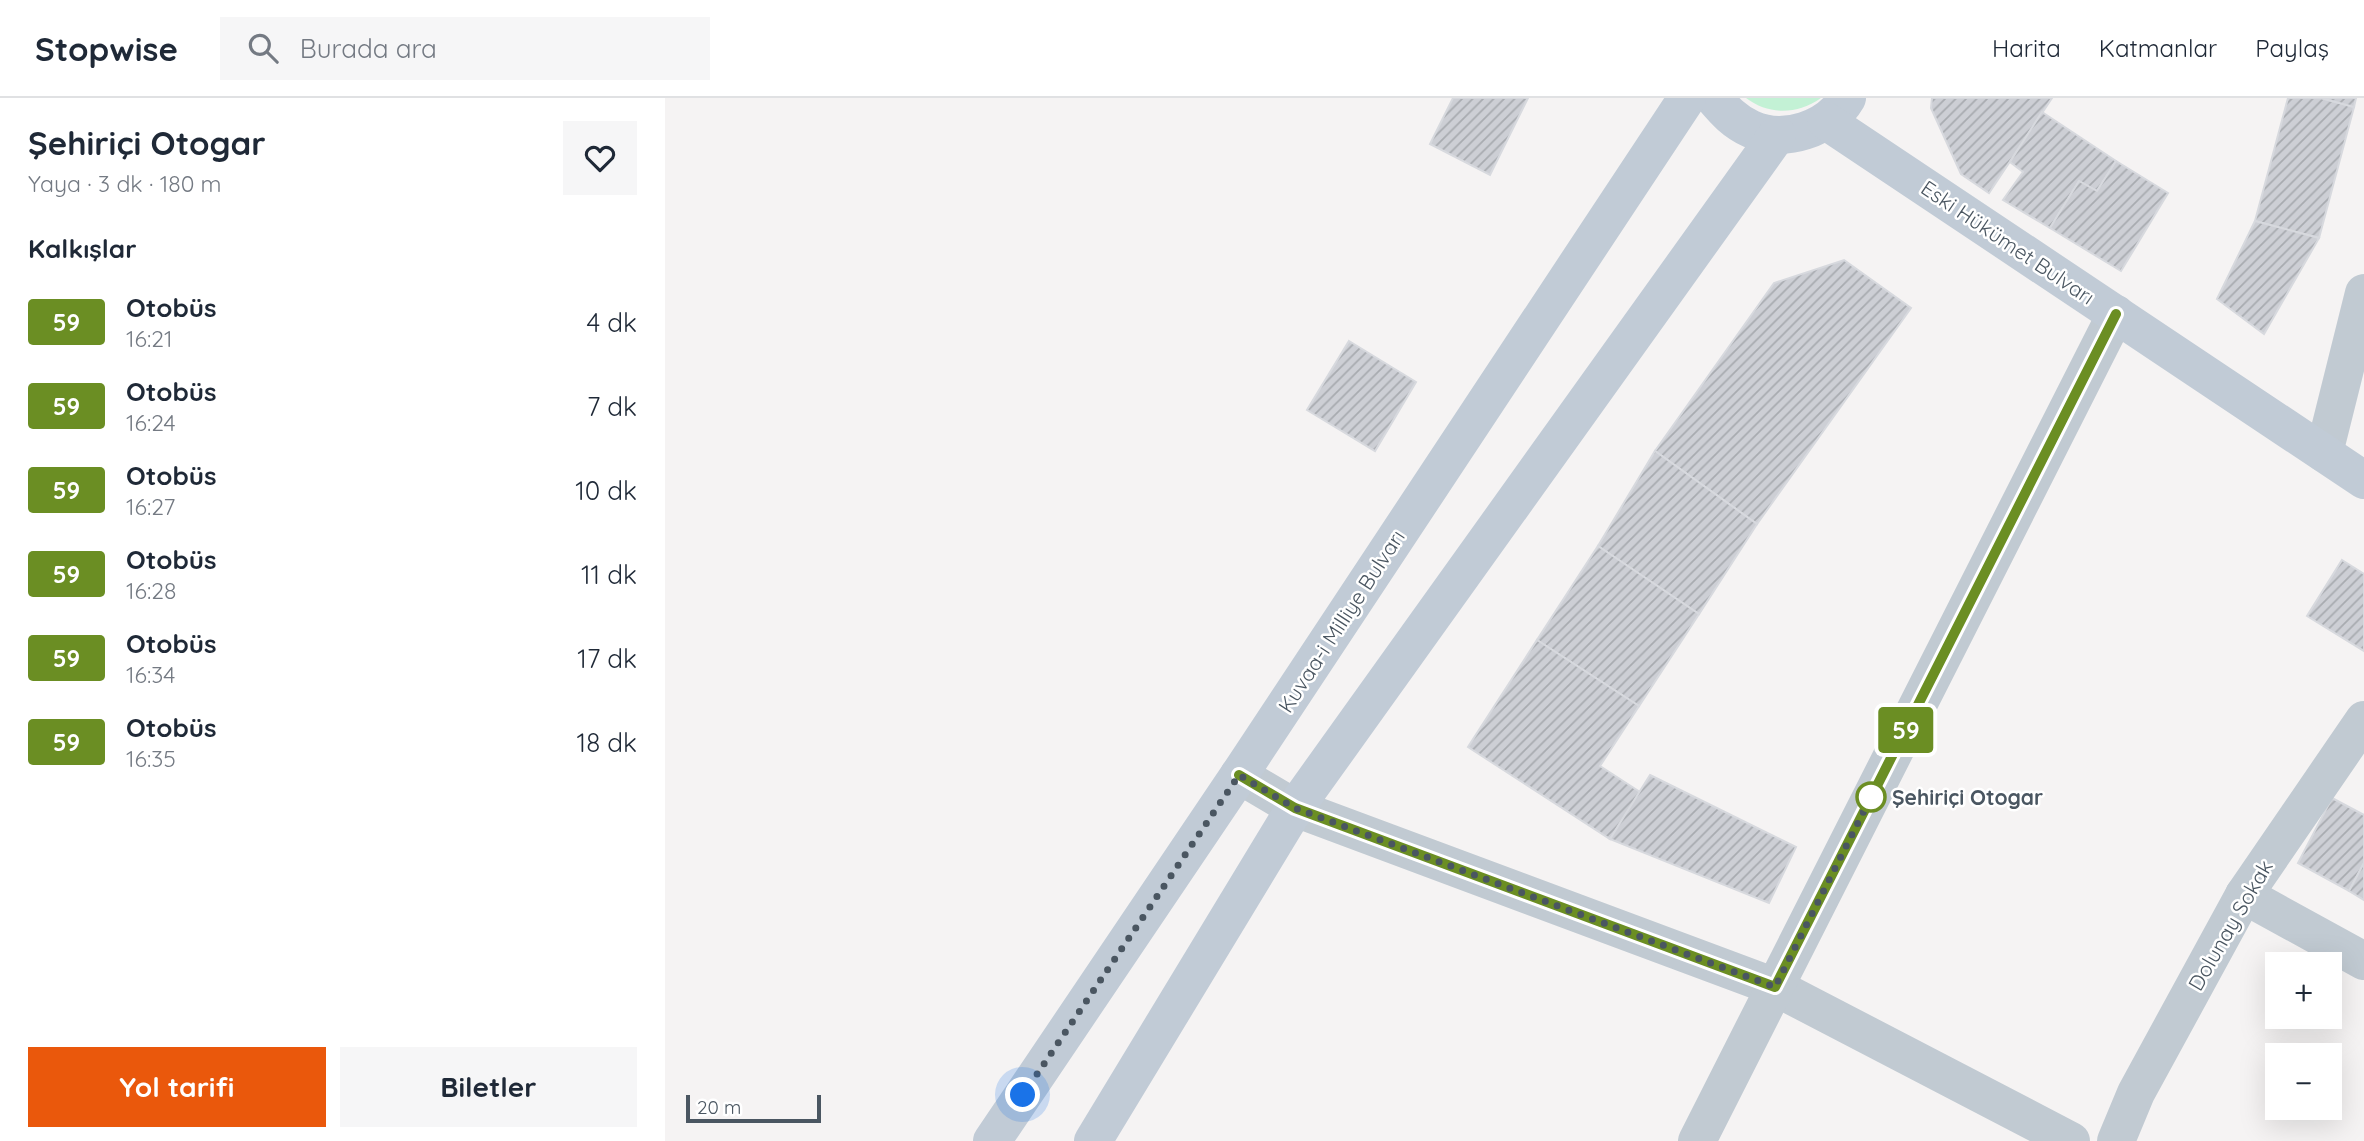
<!DOCTYPE html>
<html lang="tr">
<meta charset="utf-8">
<style>
body{margin:0;font-family:Quicksand,sans-serif;background:#f6f6f7;color:#1f2937;height:100vh;display:flex;flex-direction:column;font-size:26px;white-space:nowrap}
*{box-sizing:border-box;margin:0}
p{font-size:23px;color:#747a83}
.icon{flex:none;width:38px;height:38px;fill:none;stroke:currentColor;stroke-width:2;stroke-linecap:round;stroke-linejoin:round}
.map{position:relative;flex:1;overflow:hidden}
.drawer{display:flex;flex-direction:column;background:#fff;width:665px}
.drawer>*{flex:none}
.badge{padding:0 14px;border-radius:5px;font-size:24px;line-height:46px}
.controls{position:absolute;left:1600px;top:854px;display:grid;gap:14px}
.controls a{display:grid;place-items:center;width:77px;height:77px;border-radius:0px;background:#fff;box-shadow:0 7px 28px #0002;font-size:35px}
.scale{position:absolute;left:21px;bottom:18px;width:135px;box-sizing:border-box;padding-left:7px;border:4px solid #4a5661;border-top:0;font-size:19px;line-height:24px;white-space:nowrap;color:#4a5661;-webkit-text-stroke:5px #fff;paint-order:stroke}
.you{position:absolute;width:35px;height:35px;margin:-18px;border:5px solid #fff;border-radius:50%;background:#1a73e8;box-shadow:0 0 0 10px #1a73e833}
.map>.badge{position:absolute;translate:-50% -50%;box-shadow:0 0 0 4px #fff}
h2{padding:0 28px;font-size:26px;line-height:63px}
.round{display:grid;place-items:center;flex:none;width:74px;height:74px;border-radius:0px;background:#f6f6f7}
.overview{display:flex;align-items:center;justify-content:space-between;height:119px;padding:0 28px}
h1{font-size:33px;font-weight:700;line-height:52px}
.cta{display:flex;gap:14px;margin-top:auto;padding:14px 28px}
.cta a{flex:1;height:80px;border-radius:0px;background:#ea580c;color:#fff;font-size:28px;font-weight:700;line-height:80px;text-align:center}
.cta a+a{background:#f6f6f7;color:#1f2937}
ul{padding:0;list-style:none}
li{display:flex;align-items:center;gap:21px;height:84px;padding:0 28px}
li div{flex:1}
li b{display:block;font-size:26px}
li em{font-style:normal}
li .badge{min-width:77px;font-weight:700;text-align:center}
header{display:flex;align-items:center;gap:42px;box-sizing:border-box;height:98px;padding:0 35px;background:#fff;border-bottom:2px solid #e0e1e3}
header strong{font-size:33px}
nav{display:flex;gap:38px;margin-inline-start:auto;font-size:24px}
.search{width:490px;height:63px;background:#f6f6f7;display:flex;align-items:center;gap:18px;box-sizing:border-box;padding:0 24px;border-radius:0px;color:#747a83;font-size:26px}
main{display:flex;flex:1;min-height:0}
.map>svg:first-child{display:block}
.grass{fill:#c3f1d5}
.building{fill:url(#building-hatch);stroke:#d7d9de;stroke-width:2}
.lines{fill:none;stroke-linecap:round;stroke-linejoin:round}
.minor{stroke:#c1cad2;stroke-width:38}
.secondary{stroke:#c1cbd6;stroke-width:38}
.line-casing{stroke:#fff;stroke-width:16}
.line{stroke:#6b8e23;stroke-width:10}
.walk{stroke:#4a5661;stroke-width:7;stroke-dasharray:0 12.6}
.stop-dot{fill:#fff;stroke:#6b8e23;stroke-width:3.5}
.labels{text-anchor:middle;dominant-baseline:central;stroke-width:5;stroke-linejoin:round;paint-order:stroke}
.street-label{font-size:21px;fill:#4a5661;stroke:#fff}
.stop-label{font-size:21px;font-weight:bold;fill:#4a5661;stroke:#fff;text-anchor:start}
</style>
<header>
<strong>Stopwise</strong>
<div class="search"><svg class="icon" aria-label="search" viewBox="0 0 24 24"><circle cx="10" cy="10" r="6"/><path d="M15 15l6 6"/></svg>Burada ara</div>
<nav><a>Harita</a><a>Katmanlar</a><a>Paylaş</a></nav>
</header>
<main>
<section class="drawer">
<div class="overview"><div><h1>Şehiriçi Otogar</h1><p>Yaya · 3 dk · 180 m</p></div><a class="round"><svg class="icon" aria-label="heart" viewBox="0 0 24 24"><path d="M12 20l-8-8c-3-5 5-10 8-4 3-6 11-1 8 4z"/></svg></a></div>
<h2>Kalkışlar</h2>
<ul>
<li><span class="badge" style="background:#6b8e23;color:#fff">59</span><div><b>Otobüs</b><p>16:21</p></div><em>4 dk</em></li>
<li><span class="badge" style="background:#6b8e23;color:#fff">59</span><div><b>Otobüs</b><p>16:24</p></div><em>7 dk</em></li>
<li><span class="badge" style="background:#6b8e23;color:#fff">59</span><div><b>Otobüs</b><p>16:27</p></div><em>10 dk</em></li>
<li><span class="badge" style="background:#6b8e23;color:#fff">59</span><div><b>Otobüs</b><p>16:28</p></div><em>11 dk</em></li>
<li><span class="badge" style="background:#6b8e23;color:#fff">59</span><div><b>Otobüs</b><p>16:34</p></div><em>17 dk</em></li>
<li><span class="badge" style="background:#6b8e23;color:#fff">59</span><div><b>Otobüs</b><p>16:35</p></div><em>18 dk</em></li>
</ul>
<div class="cta"><a>Yol tarifi</a><a>Biletler</a></div>
</section>
<div class="map">
<svg width="1699" height="1043" viewBox="0 0 1699 1043">
<defs>
<pattern id="building-hatch" width="6" height="6" patternUnits="userSpaceOnUse" patternTransform="scale(1.75)"><rect width="6" height="6" fill="#cdcfd5"/><path d="M-1 1l2-2M0 6l6-6M5 7l2-2" fill="none" stroke="#a8abb0"/></pattern>
</defs>
<rect width="100%" height="100%" fill="#f5f3f3"/>
<path class="grass" d="M1081 0H1156C1133 16 1105 18 1081 0Z"/>
<g class="building">
<path d="M788 0H863L825 77 765 46Z"/>
<path d="M1267 0H1387L1324 95 1296 76 1266 10Z"/>
<path d="M1623 0H1656L1689 9 1654 140 1590 123Z"/>
<path d="M1656 0H1691L1689 9Z"/>
<path d="M1377 14 1451 63 1432 93 1414 83 1385 130 1338 102 1358 74 1345 64Z"/>
<path d="M1451 63 1503 95 1456 173 1385 130 1414 83 1432 93Z"/>
<path d="M1590 123 1654 140 1599 236 1552 201Z"/>
<path d="M1179 162 1246 210 1092 426 990 353 1109 185Z"/>
<path d="M684 243 751 284 710 353 642 312Z"/>
<path d="M990 353 1092 426 1034 516 933 448Z"/>
<path d="M933 448 1034 516 974 608 872 542Z"/>
<path d="M1677 462 1699 476V553L1642 518Z"/>
<path d="M872 542 974 608 935 668 975 694 945 741 803 649Z"/>
<path d="M985 677 1131 749 1104 805 945 741Z"/>
<path d="M1667 700 1699 717V765L1684 793 1633 765Z"/>
<path d="M1699 765V802L1684 793Z"/>
</g>
<g class="lines">
<g class="minor">
<path d="M1659 355 1699 195"/>
<path d="M574 677 630 710 1110 889 1406 1043"/>
<path d="M1579 797 1699 863"/>
<path d="M1032 1043 1451 216"/>
<path d="M1451 1043 1471 995 1579 797 1699 622"/>
</g>
<g class="secondary">
<path d="M1049 0C1060 13 1070 24 1086 31 1119 46 1164 31 1182 0"/>
<path d="M1161 23 1699 382"/>
<path d="M327 1043 574 677 1022 0"/>
<path d="M428 1043 630 710 1112 37"/>
</g>
</g>
<g class="lines">
<defs>
<path id="line" d="M574 677 630 710 1110 889 1451 216"/>
</defs>
<use href="#line" class="line-casing"/>
<use href="#line" class="line"/>
<path class="walk" d="M358 997 574 677 630 710 1110 889 1211 689 1206 699"/>
</g>
<circle class="stop-dot" cx="1206" cy="699" r="14"/>
<g class="labels">
<g class="street-label">
<text transform="translate(1343 144) rotate(34)">Eski Hükümet Bulvarı</text>
<text transform="translate(676 523) rotate(-57)">Kuvaa-i Milliye Bulvarı</text>
<text transform="translate(1565 827) rotate(-60)">Dolunay Sokak</text>
</g>
<g class="stop-label">
<text x="1227" y="699">Şehiriçi Otogar</text>
</g>
</g>
</svg>
<div class="controls">
<a>+</a>
<a>−</a>
</div>
<div class="scale">20 m</div>
<div class="you" style="left:358px;top:997px"></div>
<b class="badge" style="left:1241px;top:632px;background:#6b8e23;color:#fff">59</b>
</div>
</main>
